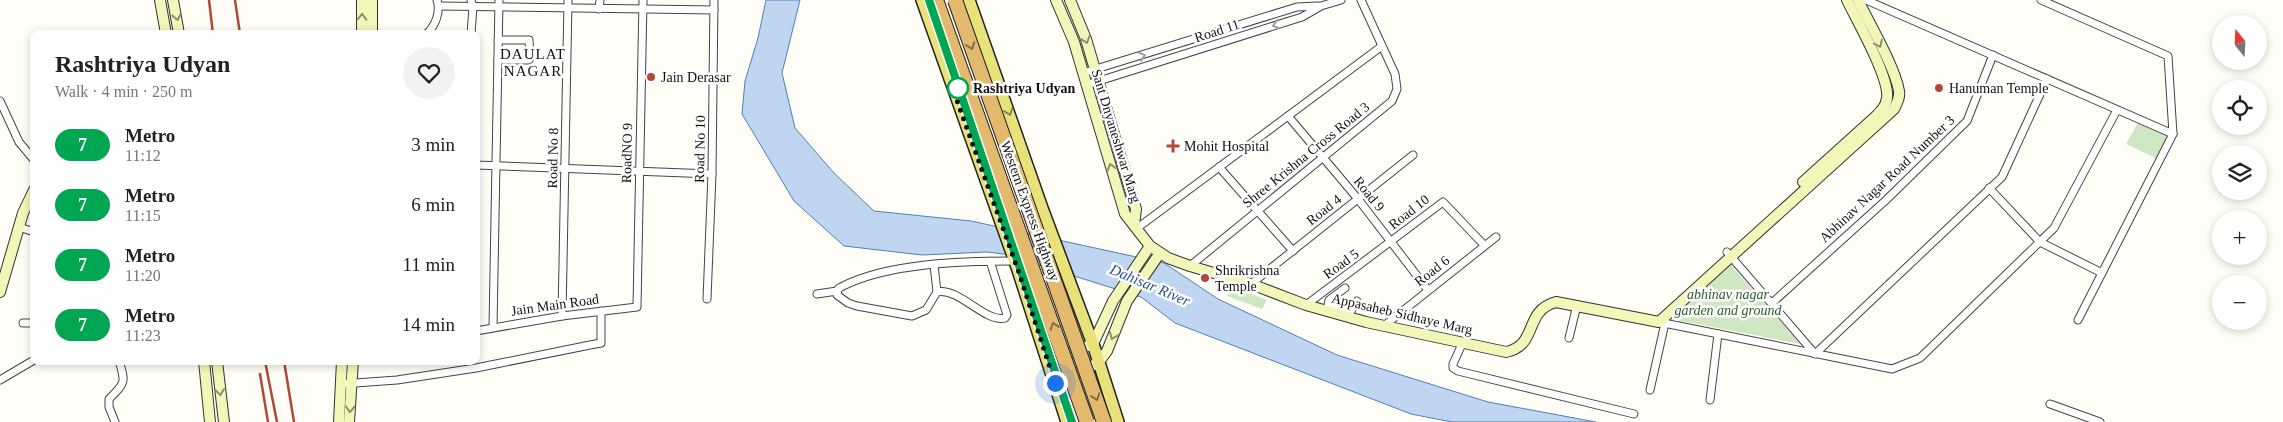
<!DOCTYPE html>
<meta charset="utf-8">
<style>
body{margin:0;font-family:"Times New Roman",serif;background:#f2f2f2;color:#222;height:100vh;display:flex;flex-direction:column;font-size:19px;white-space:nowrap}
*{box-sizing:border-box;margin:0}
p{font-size:16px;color:#767676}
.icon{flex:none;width:28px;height:28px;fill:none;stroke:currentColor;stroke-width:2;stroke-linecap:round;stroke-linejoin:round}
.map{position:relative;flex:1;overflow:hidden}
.panel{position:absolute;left:30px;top:30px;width:450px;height:335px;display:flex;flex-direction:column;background:#fff;border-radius:10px;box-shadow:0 2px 8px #0003}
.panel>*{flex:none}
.badge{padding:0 10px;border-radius:16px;font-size:18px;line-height:32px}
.needle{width:32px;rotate:342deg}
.tools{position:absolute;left:2212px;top:15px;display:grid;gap:10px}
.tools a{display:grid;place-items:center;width:55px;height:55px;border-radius:50%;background:#fff;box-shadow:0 2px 8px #0003;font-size:25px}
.you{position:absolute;width:25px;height:25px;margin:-12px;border:4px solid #fff;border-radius:50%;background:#1a73e8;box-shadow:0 0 0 8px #1a73e833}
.map>.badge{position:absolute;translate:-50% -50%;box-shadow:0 0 0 2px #fff}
.round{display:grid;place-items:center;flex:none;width:52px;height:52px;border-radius:26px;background:#f2f2f2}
.head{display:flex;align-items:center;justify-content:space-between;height:85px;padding:0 25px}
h1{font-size:24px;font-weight:700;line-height:38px}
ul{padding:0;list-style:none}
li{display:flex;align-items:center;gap:15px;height:60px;padding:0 25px}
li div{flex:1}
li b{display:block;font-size:19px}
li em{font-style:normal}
li .badge{min-width:55px;font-weight:700;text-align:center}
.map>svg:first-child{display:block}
.green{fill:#cee6c2}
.water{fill:#c0d5f0;stroke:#4f7ebe}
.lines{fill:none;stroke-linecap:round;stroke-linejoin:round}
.street-casing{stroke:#444;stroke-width:9}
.secondary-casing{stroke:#333;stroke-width:12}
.primary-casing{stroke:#222;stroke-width:14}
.street{stroke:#fff;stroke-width:7}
.secondary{stroke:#f2f6b8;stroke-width:10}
.primary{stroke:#e9e27b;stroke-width:11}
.rail{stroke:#b14838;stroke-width:2.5}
.highway-bridge-casing{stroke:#222;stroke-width:16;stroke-linecap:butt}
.highway-bridge{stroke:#e3b96e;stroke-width:14}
.oneway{stroke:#8d8f6d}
.oneway2{stroke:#a0a0a0}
.oneway3{stroke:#846d44}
.oneway4{stroke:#88844b}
.line-casing{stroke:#fff;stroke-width:11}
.line{stroke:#00a651;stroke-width:8}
.walk{stroke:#111;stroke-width:5;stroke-dasharray:0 9}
.poi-dot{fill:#b14838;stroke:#fff;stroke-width:2}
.stop-dot{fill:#fff;stroke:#00a651;stroke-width:2.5}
.labels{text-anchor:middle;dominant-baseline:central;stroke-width:5;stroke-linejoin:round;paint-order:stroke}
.street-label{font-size:14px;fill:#111;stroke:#fff}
.poi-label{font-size:14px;fill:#111;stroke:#fff;text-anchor:start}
.stop-label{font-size:14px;font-weight:bold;fill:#111;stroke:#fff;text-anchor:start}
.park-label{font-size:14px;font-style:italic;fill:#296228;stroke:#fff}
.neighbourhood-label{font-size:15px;letter-spacing:1px;fill:#111;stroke:#fff}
.water-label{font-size:15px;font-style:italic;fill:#275195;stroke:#fff}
</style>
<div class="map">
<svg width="2283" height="422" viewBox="0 0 2283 422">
<rect width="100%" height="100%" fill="#fefef6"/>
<g class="green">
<path d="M2140 119 2173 134 2160 160 2126 144Z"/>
<path d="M1730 264 1800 344 1671 319Z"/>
<path d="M1232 287 1267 300 1262 309 1227 296Z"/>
</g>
<path class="water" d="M766 0H800L782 73 795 128 834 173 874 211 971 221 1164 263 1218 299 1337 355 1488 402 1596 422H1452L1411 414 1175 323 1141 297 1004 254 986 252 922 255 844 246 794 201 742 114 745 81 758 38Z"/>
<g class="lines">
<defs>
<g id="street">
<path d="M1866 0 2173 134"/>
<path d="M2041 0 2168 56 2173 134 2078 320"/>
<path d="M440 6 714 10"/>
<path d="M599 9 600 0"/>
<path d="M426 34C435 27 441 12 437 0"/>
<path d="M471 34 473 7 471 0"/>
<path d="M498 60H528L530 59 529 40H498"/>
<path d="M1083 73 1297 7 1318 6"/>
<path d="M1086 85 1302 17 1321 6 1341 0"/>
<path d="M0 101 19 142 34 160"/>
<path d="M1288 116 1358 199 1428 290"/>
<path d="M476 165 712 174"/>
<path d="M1219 167 1293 251"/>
<path d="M1989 188 2040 242 2102 273"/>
<path d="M19 227 34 232"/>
<path d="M1136 229 1382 46"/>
<path d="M1727 252 1815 354 2002 177 2047 79"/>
<path d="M990 261 1007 315 1005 318C985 323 959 287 937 292L926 310 912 316 857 306 848 303 837 295 838 289 841 287C887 263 963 261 1014 261"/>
<path d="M934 265 937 292"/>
<path d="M1190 266 1392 101 1397 89 1395 74 1361 0"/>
<path d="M1251 284 1413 155"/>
<path d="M1345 288 1329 300 1328 305 1351 311"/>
<path d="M817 294 837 291"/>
<path d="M707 299 712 174 714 0"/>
<path d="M1772 303 1885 201 1967 121 1993 55"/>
<path d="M1306 305 1443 202 1484 245"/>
<path d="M1349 314 1357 301"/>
<path d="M562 316 568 0"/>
<path d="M1659 322 1892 369 1920 358 2054 228 2117 110"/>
<path d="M23 323H34"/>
<path d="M1385 325 1496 237"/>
<path d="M493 327 499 0"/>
<path d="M476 331 562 316 637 307 643 0"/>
<path d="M1569 338 1577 305"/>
<path d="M1462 344 1453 364V368L1458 371 1634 414"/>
<path d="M0 380 34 360"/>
<path d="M341 384 397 380 476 368 590 345 601 343V311"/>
<path d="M1650 390 1665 323"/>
<path d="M1710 400 1718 334"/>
<path d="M2050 404 2100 422"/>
<path d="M115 422 109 407V399C125 383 126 383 119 361"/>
</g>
<g id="secondary">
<path d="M160 0 166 34"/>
<path d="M173 0 179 34"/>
<path d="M372 0V34"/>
<path d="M1056 0 1074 42 1125 214 1150 246 1168 258 1190 266 1251 284 1306 305 1366 322 1506 352C1539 345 1523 311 1556 302L1659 322 1894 109C1897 103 1900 98 1899 91 1895 67 1869 23 1858 0"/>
<path d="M1070 0 1086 39 1136 209 1134 225"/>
<path d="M362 34V0"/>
<path d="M1803 182 1874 118C1880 112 1886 107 1887 98 1890 78 1857 21 1847 0"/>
<path d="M0 292 23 213 34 190"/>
<path d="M204 361 210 422"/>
<path d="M217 361 224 422"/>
<path d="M1049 361 1093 344 1113 301 1150 246"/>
<path d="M1055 383 1098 363 1107 351 1127 301 1160 253"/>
<path d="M339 422 342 361"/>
<path d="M349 422 353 361"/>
</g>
<g id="primary">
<path d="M922 0 1018 270 1067 422"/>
<path d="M969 0 1042 208 1094 347 1118 422"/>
</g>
</defs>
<use href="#street" class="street-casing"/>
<use href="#secondary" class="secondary-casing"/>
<use href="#primary" class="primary-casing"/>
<use href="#street" class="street"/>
<use href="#secondary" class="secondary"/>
<use href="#primary" class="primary"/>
<g class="rail">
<path d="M209 0 213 34"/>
<path d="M235 0 240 34"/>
<path d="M929 0 1072 422"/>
<path d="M265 361 277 422"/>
<path d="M284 361 294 422"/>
<path d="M260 374 268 422"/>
</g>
<defs>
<g id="highway-bridge">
<path d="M936 0 1087 422"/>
<path d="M955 0 1104 422"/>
</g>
</defs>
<use href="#highway-bridge" class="highway-bridge-casing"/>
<use href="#highway-bridge" class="highway-bridge"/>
</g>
<defs><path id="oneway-chevron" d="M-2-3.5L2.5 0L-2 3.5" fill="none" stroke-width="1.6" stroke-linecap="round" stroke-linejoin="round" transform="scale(1.25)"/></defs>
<g class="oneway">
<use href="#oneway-chevron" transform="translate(177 17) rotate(78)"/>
<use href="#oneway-chevron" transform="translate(362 17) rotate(-89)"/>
<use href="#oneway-chevron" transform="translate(1086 40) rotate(71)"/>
<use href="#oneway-chevron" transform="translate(1879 44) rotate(64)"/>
<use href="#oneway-chevron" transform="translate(1111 167) rotate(-107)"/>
<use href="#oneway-chevron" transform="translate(1113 336) rotate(112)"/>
<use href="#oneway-chevron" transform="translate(220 392) rotate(83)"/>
<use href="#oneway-chevron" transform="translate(350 409) rotate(93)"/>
</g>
<g class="oneway2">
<use href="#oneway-chevron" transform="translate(1276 25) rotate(162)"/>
<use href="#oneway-chevron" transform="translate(1142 56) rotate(-17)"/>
</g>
<g class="oneway3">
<use href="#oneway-chevron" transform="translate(971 46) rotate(71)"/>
<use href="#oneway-chevron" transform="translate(1054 326) rotate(-109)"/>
<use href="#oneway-chevron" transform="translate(1096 397) rotate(72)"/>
</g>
<use class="oneway4" href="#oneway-chevron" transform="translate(1009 112) rotate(71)"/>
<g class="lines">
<defs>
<path id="line" d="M929 0 1072 422"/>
</defs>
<use href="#line" class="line-casing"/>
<use href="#line" class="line"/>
<path class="walk" d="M958 88 951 84 1018 270 1055 383"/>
</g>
<g class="poi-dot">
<circle cx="651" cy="77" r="5"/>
<circle cx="1939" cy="88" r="5"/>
<path d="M1170.5 138.5h5v5h5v5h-5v5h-5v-5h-5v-5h5z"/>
<circle cx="1205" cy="278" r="5"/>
</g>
<circle class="stop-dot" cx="958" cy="88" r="10"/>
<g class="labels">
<g class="street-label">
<text transform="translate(1217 31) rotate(-18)">Road 11</text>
<text transform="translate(1116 136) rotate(73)">Sant Dnyaneshwar Marg</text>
<text transform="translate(700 149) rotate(-89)">Road No 10</text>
<text transform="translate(627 153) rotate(-89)">RoadNO 9</text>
<text transform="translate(1306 155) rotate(-39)">Shree Krishna Cross Road 3</text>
<text transform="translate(553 158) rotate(-89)">Road No 8</text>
<text transform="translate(1887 179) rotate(-43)">Abhinav Nagar Road Number 3</text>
<text transform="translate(1369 194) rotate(51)">Road 9</text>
<text transform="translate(1324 210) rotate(-38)">Road 4</text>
<text transform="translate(1030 211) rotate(70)">Western Express Highway</text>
<text transform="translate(1409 212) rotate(-38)">Road 10</text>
<text transform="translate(1341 264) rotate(-36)">Road 5</text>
<text transform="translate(1432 271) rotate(-38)">Road 6</text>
<text transform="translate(555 305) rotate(-8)">Jain Main Road</text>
<text transform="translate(1402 314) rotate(13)">Appasaheb Sidhaye Marg</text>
</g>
<g class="poi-label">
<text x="661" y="77">Jain Derasar</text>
<text x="1949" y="88">Hanuman Temple</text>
<text x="1184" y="146">Mohit Hospital</text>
<text x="1215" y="270">Shrikrishna<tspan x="1215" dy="16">Temple</tspan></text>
</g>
<g class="stop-label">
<text x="973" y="88">Rashtriya Udyan</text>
</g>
<g class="park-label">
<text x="1728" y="294">abhinav nagar<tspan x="1728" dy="16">garden and ground</tspan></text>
</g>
<g class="neighbourhood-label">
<text x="533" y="54">DAULAT<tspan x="533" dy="17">NAGAR</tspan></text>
</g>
<g class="water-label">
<text transform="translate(1150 285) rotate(23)">Dahisar River</text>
</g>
</g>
</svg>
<div class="tools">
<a><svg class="needle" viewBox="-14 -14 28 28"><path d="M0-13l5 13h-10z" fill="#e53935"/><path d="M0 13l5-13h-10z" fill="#767676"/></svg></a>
<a><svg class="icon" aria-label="locate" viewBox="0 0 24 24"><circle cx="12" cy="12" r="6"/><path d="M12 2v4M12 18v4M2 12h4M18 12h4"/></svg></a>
<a><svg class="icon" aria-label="layers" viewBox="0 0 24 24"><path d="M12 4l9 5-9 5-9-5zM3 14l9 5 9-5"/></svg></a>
<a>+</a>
<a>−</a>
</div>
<div class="you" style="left:1055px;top:383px"></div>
<section class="panel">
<div class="head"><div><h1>Rashtriya Udyan</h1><p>Walk · 4 min · 250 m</p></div><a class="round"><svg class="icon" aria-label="heart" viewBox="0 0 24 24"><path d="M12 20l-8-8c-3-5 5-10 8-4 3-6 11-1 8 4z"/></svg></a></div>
<ul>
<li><span class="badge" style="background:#00a651;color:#fff">7</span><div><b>Metro</b><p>11:12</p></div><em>3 min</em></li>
<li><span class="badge" style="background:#00a651;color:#fff">7</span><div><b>Metro</b><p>11:15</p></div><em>6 min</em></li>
<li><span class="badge" style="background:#00a651;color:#fff">7</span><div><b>Metro</b><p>11:20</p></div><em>11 min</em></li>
<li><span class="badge" style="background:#00a651;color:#fff">7</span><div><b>Metro</b><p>11:23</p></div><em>14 min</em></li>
</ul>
</section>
</div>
